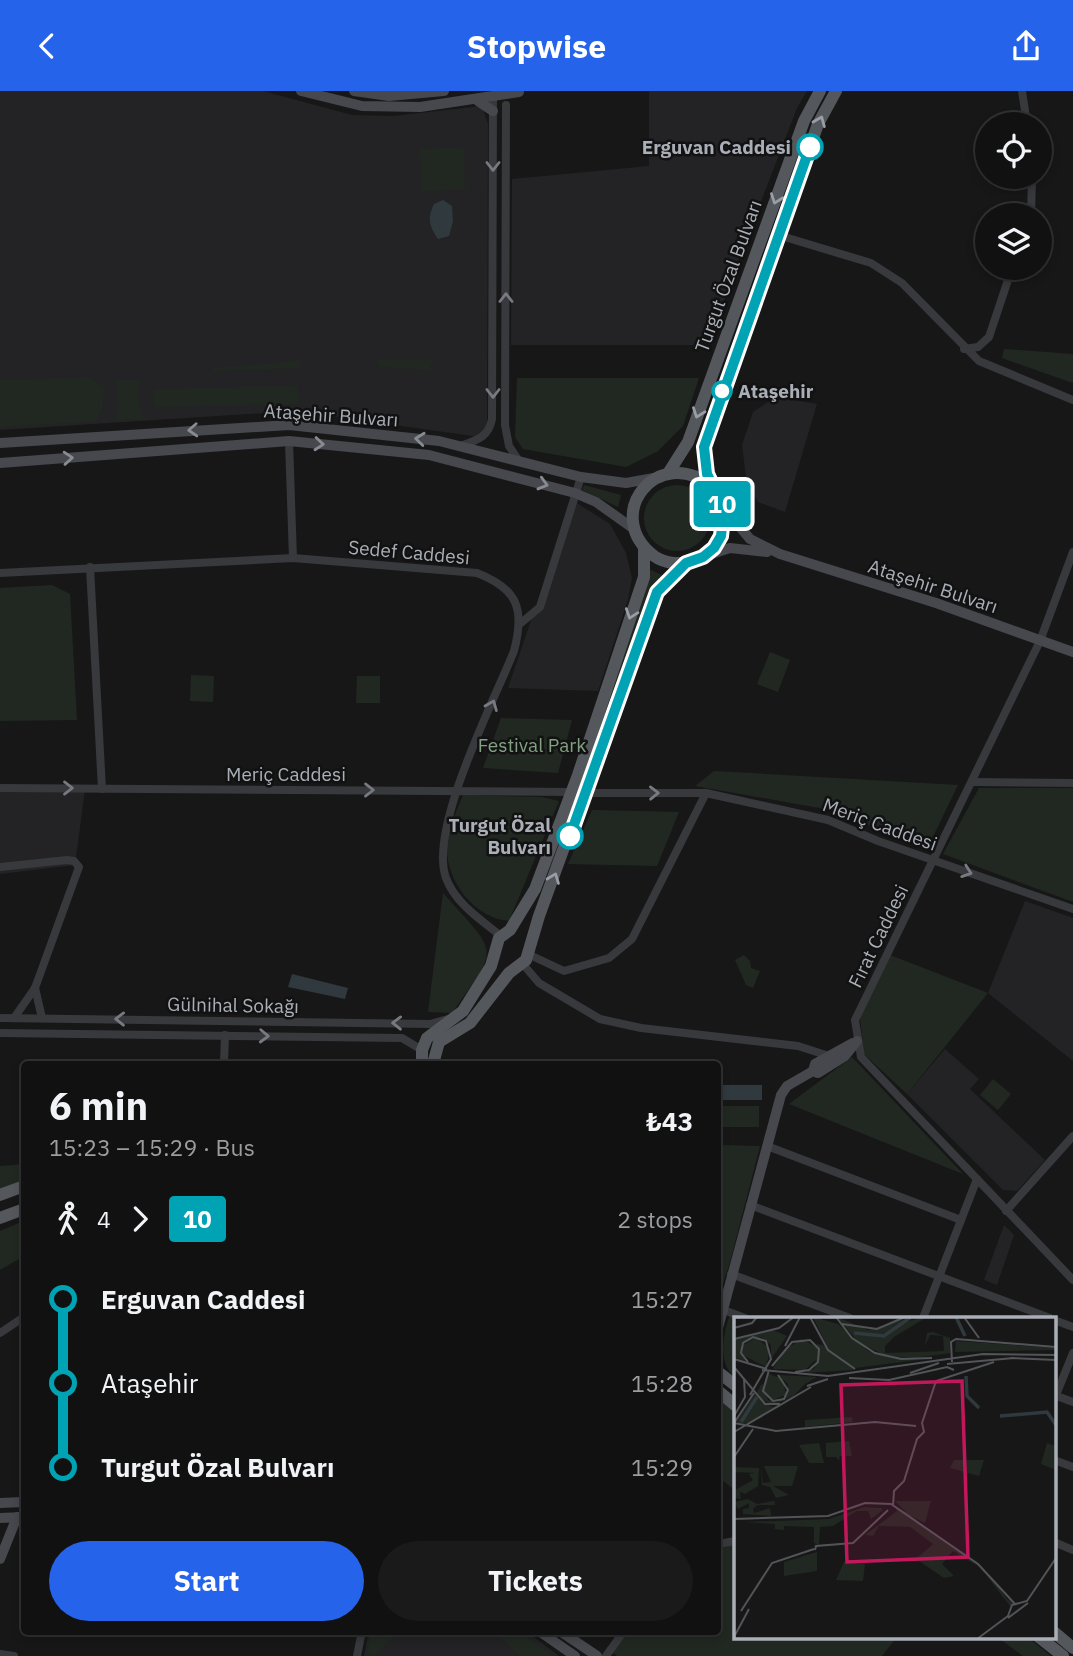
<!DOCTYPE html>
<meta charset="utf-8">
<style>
body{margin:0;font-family:"IBM Plex Sans",sans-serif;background:#1a1a1b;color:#f1f3f6;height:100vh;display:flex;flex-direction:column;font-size:26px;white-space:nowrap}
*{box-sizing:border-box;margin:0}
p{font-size:23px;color:#9c9d9f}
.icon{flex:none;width:38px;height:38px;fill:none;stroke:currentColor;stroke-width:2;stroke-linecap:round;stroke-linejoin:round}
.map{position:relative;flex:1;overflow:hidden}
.sheet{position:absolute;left:21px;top:970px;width:700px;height:574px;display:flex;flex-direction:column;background:#111112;border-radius:7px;box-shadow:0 4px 10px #0003,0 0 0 2px #303132}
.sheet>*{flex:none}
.badge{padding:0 14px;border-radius:5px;font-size:24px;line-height:46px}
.controls{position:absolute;left:975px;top:21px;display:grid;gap:14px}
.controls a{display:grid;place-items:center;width:77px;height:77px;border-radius:50%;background:#111112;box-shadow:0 4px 10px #0003,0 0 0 2px #303132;font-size:35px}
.map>.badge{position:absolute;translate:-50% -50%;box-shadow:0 0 0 4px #fff}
.legs{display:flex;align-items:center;gap:10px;height:77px;padding:0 28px;font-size:23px}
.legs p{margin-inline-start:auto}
.head{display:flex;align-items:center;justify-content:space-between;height:119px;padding:0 28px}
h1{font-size:38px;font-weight:700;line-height:52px}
.action{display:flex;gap:14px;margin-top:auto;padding:14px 28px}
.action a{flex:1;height:80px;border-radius:42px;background:#2563eb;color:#fff;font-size:28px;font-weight:700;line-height:80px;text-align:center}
.action a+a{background:#1a1a1b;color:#f1f3f6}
ul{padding:0 28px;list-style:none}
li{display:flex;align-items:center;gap:24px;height:84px;font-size:26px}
li i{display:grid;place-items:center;width:10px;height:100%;margin:0 9px;background:currentColor}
li i::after{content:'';width:18px;height:18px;margin:-9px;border:5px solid;border-radius:50%;background:#111112}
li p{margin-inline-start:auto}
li:first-child i{background:linear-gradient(#0000 50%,currentColor 0)}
li:last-child i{background:linear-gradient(currentColor 50%,#0000 0)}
header{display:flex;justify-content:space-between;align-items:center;height:91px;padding:0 28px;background:#2563eb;color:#fff;font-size:32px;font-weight:700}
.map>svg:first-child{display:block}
.built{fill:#232325}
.green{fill:#212821}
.water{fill:#2f393e}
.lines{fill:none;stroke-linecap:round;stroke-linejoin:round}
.street{stroke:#38393d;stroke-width:8}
.secondary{stroke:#46484d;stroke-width:10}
.primary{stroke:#54575c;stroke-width:12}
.oneway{stroke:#999da5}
.oneway2{stroke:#777a80}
.oneway3{stroke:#878b92}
.line-1-casing{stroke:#fff;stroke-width:16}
.line-1{stroke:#00a3b4;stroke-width:10}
.stop-1-dot{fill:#fff;stroke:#00a3b4;stroke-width:3.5}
.labels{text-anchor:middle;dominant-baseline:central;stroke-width:5;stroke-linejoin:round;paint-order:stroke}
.stop-label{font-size:19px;font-weight:bold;fill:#aaafb7;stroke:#121213;text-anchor:end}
.street-label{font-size:19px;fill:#aaafb7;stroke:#121213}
.park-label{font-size:19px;fill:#83a182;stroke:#121213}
.inset-river{fill:none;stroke:#2f393e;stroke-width:3.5}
.inset-road{fill:none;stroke:#525458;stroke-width:2}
.view{fill:#c2185b;fill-opacity:0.15;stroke:#c2185b;stroke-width:3.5}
.inset-edge{fill:none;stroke:#aaafb7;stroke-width:3.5}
</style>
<header><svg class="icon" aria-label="back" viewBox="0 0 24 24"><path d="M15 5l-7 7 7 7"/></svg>Stopwise<svg class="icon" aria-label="share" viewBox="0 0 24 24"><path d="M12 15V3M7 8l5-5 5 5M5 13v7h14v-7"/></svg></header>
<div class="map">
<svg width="1073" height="1565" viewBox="0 0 1073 1565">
<rect width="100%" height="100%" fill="#171718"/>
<g class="built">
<path d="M0 0H263L352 24 393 25 482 15 488 33 487 335 479 346 296 320 0 339Z"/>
<path d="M649 0H807L797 17 734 181 709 254H511L512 88 649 75Z"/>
<path d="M788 308 817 313 785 421 758 411 747 394 742 354 753 321 768 311Z"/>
<path d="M572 409 610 433 626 462 632 487 628 509 598 600 508 597Z"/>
<path d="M0 698 85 699 75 774 0 783Z"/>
<path d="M1025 810 1073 827V970L988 902Z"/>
<path d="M945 958 979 988 970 998 1045 1069 1017 1100 1003 1099 907 1003Z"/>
<path d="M1004 1134 1014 1144 997 1194 984 1189Z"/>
<path d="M369 1540H526L559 1565H364Z"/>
</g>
<g class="green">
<path d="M464 56 465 98 421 100 420 58Z"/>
<path d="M1004 258 1073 263V292L1002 267Z"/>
<path d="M434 268 429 279 380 276 377 269Z"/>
<path d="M300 270V277L213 280 214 277Z"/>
<path d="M89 287 104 296 103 315 97 330 0 336V289Z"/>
<path d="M517 287H699L683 335 658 360 626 376 523 358 515 346Z"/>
<path d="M140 288 137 305 144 328 115 329 119 315 116 289Z"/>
<path d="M297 295V313L155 316 153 298Z"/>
<circle cx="677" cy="427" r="33"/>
<path d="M584 394 621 404 618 416 582 399Z"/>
<path d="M649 478 662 484 651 502 585 687 582 686 646 500Z"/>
<path d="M52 494 70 503 77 629 0 630V497Z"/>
<path d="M770 561 790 569 778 601 757 593Z"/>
<path d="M191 584 214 585 213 611 190 610Z"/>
<path d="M357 585H380V612H356Z"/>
<path d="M501 627 572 629 558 682 483 677Z"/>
<path d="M714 680 958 694 928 756 825 718 695 695Z"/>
<path d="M979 697H1073V811L943 763Z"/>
<path d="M463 704 542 706 559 710 509 830C473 827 444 788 447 751 449 735 457 719 463 704Z"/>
<path d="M592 719 679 721 657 775 568 773Z"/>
<path d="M443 802C498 864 501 854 452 922L428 921Z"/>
<path d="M744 864 750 870 751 877 760 880 753 897 746 894 735 869Z"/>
<path d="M890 864 988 902 907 1003 864 963 860 926Z"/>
<path d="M852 966 963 1083 789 1013Z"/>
<path d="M993 988 1011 1003 998 1019 980 1004Z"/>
<rect x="718" y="1015" width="41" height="21"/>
<path d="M718 1054 760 1055 730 1171 718 1208Z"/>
<path d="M24 1073V1089L0 1098V1075Z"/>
<path d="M24 1130V1165L0 1179V1140Z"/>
<path d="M730 1224 735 1227V1286C717 1273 723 1242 730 1224Z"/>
<path d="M718 1304 735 1318V1399L718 1386Z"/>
<path d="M735 1454V1546H897L882 1565H617L612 1561 627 1540H718V1457Z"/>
<path d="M371 1540H399L375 1565 367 1561Z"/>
<path d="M493 1540H519L553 1565H520Z"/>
<path d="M997 1546H1027L1051 1565H1023Z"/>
</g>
<g class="water">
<path d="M443 109 452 115 453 130 449 145 438 148C429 135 427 127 434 113Z"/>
<path d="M292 883 348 897 345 908 288 896Z"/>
<rect x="720" y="994" width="42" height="15"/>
</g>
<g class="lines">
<g class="street">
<path d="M1022 0 1027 33"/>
<path d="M506 14 505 334 509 355 519 370"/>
<path d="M1031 124 1032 86"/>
<path d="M778 144 871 172 902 192 979 270 1073 309"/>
<path d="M964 258 978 256 989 246 1012 177"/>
<path d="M289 350 293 467"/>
<path d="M463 354C478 349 489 345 492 328L493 6"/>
<path d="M1073 461 1040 550 855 929 861 966 1073 1189"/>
<path d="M90 476 102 698"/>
<path d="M0 482 293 467 477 482C518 498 525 518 514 560 494 610 428 738 446 787 455 812 481 829 501 845"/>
<path d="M521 532 540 516 581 386"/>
<path d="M974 691 1073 692"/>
<path d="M0 697 571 701"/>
<path d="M586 702H706L828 729 878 750 1073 818"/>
<path d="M0 776 67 769 74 770 79 776 35 897 14 927"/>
<path d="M530 864 564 880 609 867 632 848 706 702"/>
<path d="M522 872 539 892 600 928 641 937 798 955 829 965"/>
<path d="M35 897 42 927"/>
<path d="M0 927 430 933 448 928"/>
<path d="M0 942 402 947 422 959"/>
<path d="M224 973 225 944"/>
<path d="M767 1055 961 1129"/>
<path d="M750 1114 1050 1227"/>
<path d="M1006 1120 1073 1045"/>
<path d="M731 1183 850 1227"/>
<path d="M721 1218 745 1227"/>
<path d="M923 1227 977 1088"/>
<path d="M1054 1229 1073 1236"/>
<path d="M0 1242 24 1226"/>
<path d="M1054 1304 1073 1311"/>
<path d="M1054 1309 1073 1262"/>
<path d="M1054 1369 1073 1376"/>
<path d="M1054 1451 1073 1459"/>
<path d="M718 1453 735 1450"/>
<path d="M0 1563 14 1565"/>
<path d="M357 1565 362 1540"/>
<path d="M606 1565 624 1540"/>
</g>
<g class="secondary">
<path d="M301 0 362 15 420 16 519 1"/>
<path d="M354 0 389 5 444 0"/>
<path d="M478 10 493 20"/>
<path d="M0 352 289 334 439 350 581 386 626 392 654 387"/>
<path d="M0 372 289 350 429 364 575 402 596 411 634 438"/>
<path d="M724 417 750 448 780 463 936 512 1073 561"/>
<path d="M705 465 730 457 767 461"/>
<path d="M813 980 815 973 853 952"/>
<path d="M718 1237 781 1004 787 995 813 980 818 982 845 965 857 950"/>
<path d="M0 1412 24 1411"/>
<path d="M0 1427 24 1426"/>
<path d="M0 1468 17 1426"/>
<path d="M539 1540 575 1565"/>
<path d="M560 1540 597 1565"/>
</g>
<g class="primary">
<path d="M669 381 688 351 804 30 820 0"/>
<path d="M713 396C657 351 601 425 654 465 665 473 682 474 695 469 711 464 722 449 724 433 728 406 703 387 704 356L818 33 836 0"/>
<path d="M422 973V959L427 947 463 920 491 875 499 847 510 839 535 798 578 684 644 486V457"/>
<path d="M433 973 439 951 470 932 509 882 526 869 539 825 657 501 686 472"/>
<path d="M0 1104 24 1095"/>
<path d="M0 1127 24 1118"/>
<path d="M718 1281 735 1294"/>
<path d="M718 1300 735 1314"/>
<path d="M1054 1541 1073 1557"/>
<path d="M1039 1546 1063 1565"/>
</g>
</g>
<defs><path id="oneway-chevron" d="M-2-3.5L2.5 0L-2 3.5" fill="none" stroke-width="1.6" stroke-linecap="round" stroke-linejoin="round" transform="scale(1.75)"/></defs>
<g class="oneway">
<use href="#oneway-chevron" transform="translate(820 30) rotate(-68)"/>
<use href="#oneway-chevron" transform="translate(776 108) rotate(110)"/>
<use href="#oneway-chevron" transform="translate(698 322) rotate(110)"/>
<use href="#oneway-chevron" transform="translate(631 523) rotate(109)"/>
<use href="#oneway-chevron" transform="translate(554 787) rotate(-69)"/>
</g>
<g class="oneway2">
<use href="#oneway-chevron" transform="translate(493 75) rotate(90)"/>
<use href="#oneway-chevron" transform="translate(506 207) rotate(-90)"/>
<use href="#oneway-chevron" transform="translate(493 302) rotate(90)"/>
<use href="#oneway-chevron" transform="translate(492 614) rotate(-68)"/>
<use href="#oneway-chevron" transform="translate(68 697)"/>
<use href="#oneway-chevron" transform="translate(369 699)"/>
<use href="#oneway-chevron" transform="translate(654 702) rotate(-1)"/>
<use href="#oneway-chevron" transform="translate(967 781) rotate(19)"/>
<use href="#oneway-chevron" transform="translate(120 928) rotate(-179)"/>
<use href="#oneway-chevron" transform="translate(397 932) rotate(-179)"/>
<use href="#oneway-chevron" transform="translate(264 945) rotate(2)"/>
</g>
<g class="oneway3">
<use href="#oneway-chevron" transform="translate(193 339) rotate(177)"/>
<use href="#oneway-chevron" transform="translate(420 348) rotate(-174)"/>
<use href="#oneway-chevron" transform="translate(319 353) rotate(5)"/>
<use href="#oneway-chevron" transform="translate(68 367) rotate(-4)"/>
<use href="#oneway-chevron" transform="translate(543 393) rotate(16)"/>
</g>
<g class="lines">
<defs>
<path id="line-1" d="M570 745 657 501 686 472 703 466 714 457 721 445 724 418 707 383 704 356 810 56"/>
</defs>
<use href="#line-1" class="line-1-casing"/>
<use href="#line-1" class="line-1"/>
</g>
<g class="stop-1-dot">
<circle cx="810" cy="56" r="12"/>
<circle cx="722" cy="300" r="9"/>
<circle cx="570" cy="745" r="12"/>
</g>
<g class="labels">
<g class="stop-label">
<text x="791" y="56">Erguvan Caddesi</text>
<text x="738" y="300" text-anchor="start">Ataşehir</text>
<text x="551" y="734">Turgut Özal<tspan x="551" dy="22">Bulvarı</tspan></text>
</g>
<g class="street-label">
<text transform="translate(728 185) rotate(-70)">Turgut Özal Bulvarı</text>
<text transform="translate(331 324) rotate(4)">Ataşehir Bulvarı</text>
<text transform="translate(409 461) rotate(5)">Sedef Caddesi</text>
<text transform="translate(933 495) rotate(18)">Ataşehir Bulvarı</text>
<text x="286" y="683">Meriç Caddesi</text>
<text transform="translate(880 733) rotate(20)">Meriç Caddesi</text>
<text transform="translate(878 845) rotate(-64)">Fırat Caddesi</text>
<text transform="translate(233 914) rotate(1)">Gülnihal Sokağı</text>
</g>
<g class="park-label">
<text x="532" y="654">Festival Park</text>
</g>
</g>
<g transform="translate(734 1226)">
<rect width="322" height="322" fill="#171718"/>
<path d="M79 0 104 7 134 34 184 43 121 51 95 33ZM103 0 134 13 170 2 156 17 169 5 193 0 160 20 151 29V36L210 34 209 19 196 18 191 28 193 16 199 15 216 21V36L180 41 151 38 125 26ZM39 13 53 19 37 42V28L27 20 7 27 11 44 0 40V22ZM23 21 36 32 32 50 9 38V28ZM67 22 83 30 84 41 71 53 39 52 51 33ZM222 24 322 31V33L221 35ZM83 27 89 28 120 53 71 56 81 51ZM35 57 49 62 52 78 38 83 29 72ZM44 58 83 60 71 67 60 78 47 89 40 93 10 107 2 105 21 77 29 86 39 90 47 87 59 78 41 88 28 83 23 75 28 66 34 83 43 85 53 79 54 67ZM118 100 119 105 71 110V103ZM115 124 118 139H106L105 144 102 140H92V126ZM85 126 90 146H75L65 128ZM313 126 322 129V153L307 147ZM220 143H250L245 159 216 151ZM30 149H64L58 169H39L55 178 42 181 36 170 28 168 27 150 29 166 37 165ZM0 150 25 151 24 169 11 177 6 175 7 182 0 181 1 173 19 163 15 157 21 156 0 155ZM14 182 23 187 40 184 41 188H23L19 192 20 196 36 191 37 199 9 197V192L15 191V186L4 192 0 185ZM161 184H197L191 206 177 199 249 252 257 260 273 282 279 286 276 289 247 251 219 234 208 247 220 259 210 261 182 242 199 227 176 210 145 209 139 219 131 218 163 194 161 190 172 195ZM130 190 148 191 149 201 148 194 137 202 134 194H123L99 209 86 210 85 228 80 226V210L50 209V213L41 212V207L12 205 95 202ZM83 235V254L50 259V245ZM110 245 131 247 129 264 102 263Z" fill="#212821"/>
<path class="inset-river" d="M222 0 231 19M120 16 150 19 177 0M232 59 233 79 245 91M266 99 313 95 322 108M7 105 23 80"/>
<path class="inset-road" d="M76 0 94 33 121 52M102 0 118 21 141 36 167 42 198 41M230 0 245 21M108 7 143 12 171 0M0 11 18 6 23 0M0 22 45 11 60 0M51 29 66 0M276 41 322 43M0 42 33 52M14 45 7 36 9 26 19 20 32 24 37 42 16 78M218 45 217 25 222 22 322 30M213 47 280 41M38 49 58 25 76 23 85 32 84 45 75 53 61 55M0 50 31 87H46M28 53 94 59 249 37 322 38M35 53 29 74 39 84 50 82 54 73 44 58M176 56 205 46M115 61 155 63 213 50 220 53M73 69 94 62M0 99 11 80 10 62M0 106 42 114 141 105 182 109M0 106 20 76M0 115 77 70M0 140 19 112M159 189 160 174 170 164 183 122 190 115 188 106 202 64 260 45M0 202 94 199 131 186 157 187 244 247 281 287M81 233 82 229 119 226 154 193M7 294 38 246 80 232M274 301 294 286M0 320 15 292M243 322 274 299 278 288 293 284 322 241"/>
<path class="view" d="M228 64 234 240 113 245 107 68Z"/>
<rect width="322" height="322" class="inset-edge"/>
</g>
</svg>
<div class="controls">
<a><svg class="icon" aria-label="locate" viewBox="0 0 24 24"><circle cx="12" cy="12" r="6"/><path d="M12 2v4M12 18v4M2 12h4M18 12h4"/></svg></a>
<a><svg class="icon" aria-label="layers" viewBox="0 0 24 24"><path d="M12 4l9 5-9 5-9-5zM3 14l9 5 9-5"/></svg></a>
</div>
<b class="badge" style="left:722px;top:413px;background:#00a3b4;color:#fff">10</b>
<section class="sheet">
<div class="head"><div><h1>6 min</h1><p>15:23 – 15:29 · Bus</p></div><b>₺43</b></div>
<div class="legs"><svg class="icon" aria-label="walk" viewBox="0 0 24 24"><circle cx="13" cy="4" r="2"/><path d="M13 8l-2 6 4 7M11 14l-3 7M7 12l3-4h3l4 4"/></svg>4<svg class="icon" aria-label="forward" viewBox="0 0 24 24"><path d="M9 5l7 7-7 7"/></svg><b class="badge" style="background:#00a3b4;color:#fff">10</b><p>2 stops</p></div>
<ul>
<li><i style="color:#00a3b4"></i><b>Erguvan Caddesi</b><p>15:27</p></li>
<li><i style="color:#00a3b4"></i><span>Ataşehir</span><p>15:28</p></li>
<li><i style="color:#00a3b4"></i><b>Turgut Özal Bulvarı</b><p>15:29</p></li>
</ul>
<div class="action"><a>Start</a><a>Tickets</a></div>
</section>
</div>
